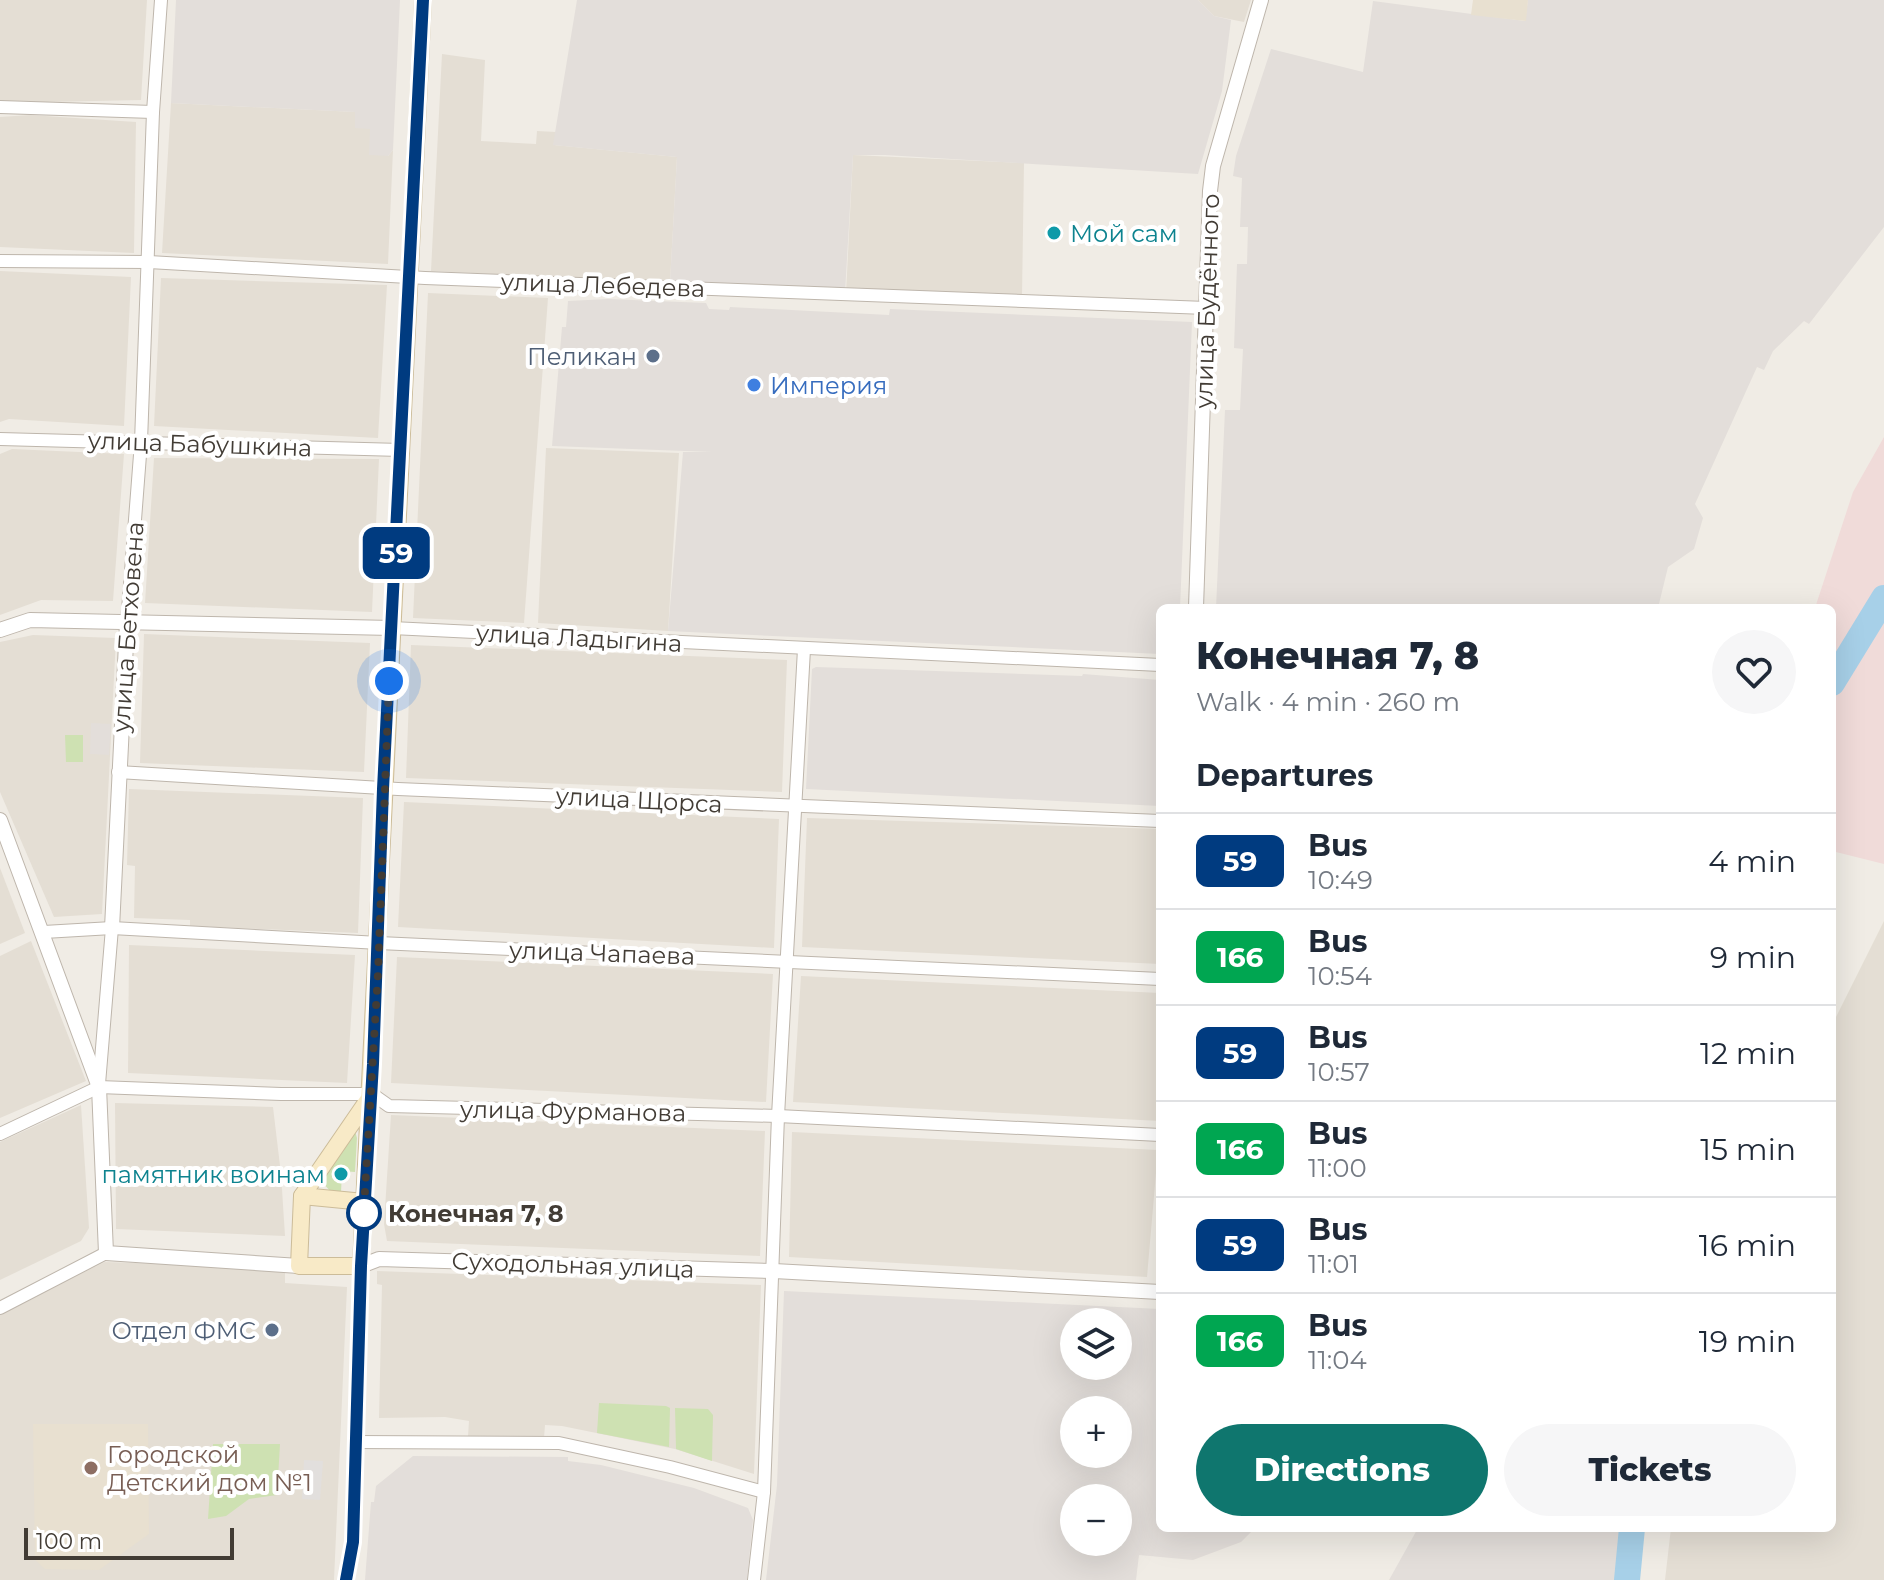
<!DOCTYPE html>
<meta charset="utf-8">
<style>
body{margin:0;font-family:Montserrat,sans-serif;background:#f6f6f7;color:#1f2937;height:100vh;display:flex;flex-direction:column;font-size:30px;white-space:nowrap}
*{box-sizing:border-box;margin:0}
p{font-size:26px;color:#747a83}
.icon{flex:none;width:44px;height:44px;fill:none;stroke:currentColor;stroke-width:2;stroke-linecap:round;stroke-linejoin:round}
.map{position:relative;flex:1;overflow:hidden}
.details{position:absolute;left:1156px;top:604px;width:680px;height:928px;display:flex;flex-direction:column;background:#fff;border-radius:12px;box-shadow:0 8px 32px #0002}
.details>*{flex:none}
.badge{padding:0 16px;border-radius:12px;font-size:28px;line-height:52px}
.tools{position:absolute;left:1060px;top:1308px;display:grid;gap:16px}
.tools a{display:grid;place-items:center;width:72px;height:72px;border-radius:50%;background:#fff;box-shadow:0 8px 32px #0002;font-size:40px}
.scale{position:absolute;left:24px;bottom:20px;width:210px;box-sizing:border-box;padding-left:8px;border:4px solid #423c35;border-top:0;font-size:22px;line-height:28px;white-space:nowrap;color:#423c35;-webkit-text-stroke:6px #fff;paint-order:stroke}
.you{position:absolute;width:40px;height:40px;margin:-20px;border:6px solid #fff;border-radius:50%;background:#1a73e8;box-shadow:0 0 0 12px #1a73e833}
.map>.badge{position:absolute;translate:-50% -50%;box-shadow:0 0 0 4px #fff}
h2{padding:0 40px;font-size:30px;line-height:72px}
.round{display:grid;place-items:center;flex:none;width:84px;height:84px;border-radius:42px;background:#f6f6f7}
.head{display:flex;align-items:center;justify-content:space-between;height:136px;padding:0 40px}
h1{font-size:38px;font-weight:800;line-height:60px}
.button{display:flex;gap:16px;margin-top:auto;padding:16px 40px}
.button a{flex:1;height:92px;border-radius:48px;background:#0f766e;color:#fff;font-size:32px;font-weight:800;line-height:92px;text-align:center}
.button a+a{background:#f6f6f7;color:#1f2937}
ul{padding:0;list-style:none}
li{display:flex;align-items:center;gap:24px;height:96px;padding:0 40px;border-top:2px solid #e0e1e3}
li div{flex:1}
li b{display:block;font-size:30px}
li em{font-style:normal}
li .badge{min-width:88px;font-weight:700;text-align:center}
.map>svg:first-child{display:block}
.residential{fill:#e4ded4}
.industrial{fill:#e3deda;fill-rule:evenodd}
.education{fill:#e8e0d0}
.medical{fill:#f0dbd9}
.green{fill:#cee1b2}
.parking{fill:#e2dfdd}
.lines{fill:none;stroke-linecap:round;stroke-linejoin:round}
.river{stroke:#a7d0e8;stroke-width:26}
.minor-casing{stroke:#beb6ac;stroke-width:14}
.tertiary-casing{stroke:#beb6ac;stroke-width:16}
.secondary-casing{stroke:#ccbc99;stroke-width:18}
.minor{stroke:#fff;stroke-width:12}
.tertiary{stroke:#fff;stroke-width:14}
.secondary{stroke:#f8eac7;stroke-width:16}
.line-casing{stroke:#fff;stroke-width:18}
.line{stroke:#003b80;stroke-width:12}
.walk{stroke:#423c35;stroke-width:8;stroke-dasharray:0 14.4}
.culture-dot{fill:#0f9aa8;stroke:#fff;stroke-width:3}
.service-dot{fill:#5c6f8a;stroke:#fff;stroke-width:3}
.shop-dot{fill:#3f7fe0;stroke:#fff;stroke-width:3}
.stop-dot{fill:#fff;stroke:#003b80;stroke-width:4}
.education-dot{fill:#8d6e63;stroke:#fff;stroke-width:3}
.labels{text-anchor:middle;dominant-baseline:central;stroke-width:8;stroke-linejoin:round;paint-order:stroke}
.culture-label{font-size:24px;fill:#0d838f;stroke:#fff;text-anchor:start}
.street-label{font-size:24px;fill:#423c35;stroke:#fff}
.service-label{font-size:24px;fill:#4e5e75;stroke:#fff;text-anchor:end}
.shop-label{font-size:24px;fill:#366cbe;stroke:#fff;text-anchor:start}
.stop-label{font-size:24px;font-weight:bold;fill:#423c35;stroke:#fff;text-anchor:start}
.education-label{font-size:24px;fill:#785e54;stroke:#fff;text-anchor:start}
</style>
<div class="map">
<svg width="1884" height="1580" viewBox="0 0 1884 1580">
<rect width="100%" height="100%" fill="#f0ece5"/>
<g class="residential">
<path d="M0 0H147L141 100 0 103Z"/>
<path d="M1198 0H1251L1244 22 1214 16Z"/>
<path d="M442 54 485 60 481 141 536 144 537 131 556 132 554 145 677 157 670 282 431 271Z"/>
<path d="M171 103 356 112 370 129 388 156 393 150 388 264 162 253Z"/>
<path d="M30 115 136 122 134 253 0 247V117Z"/>
<path d="M853 155 1024 163 1022 297 846 293Z"/>
<path d="M0 271 131 277 124 426 9 419 0 422Z"/>
<path d="M161 278 387 285 378 438 154 426Z"/>
<path d="M428 293 548 298 524 623 413 618Z"/>
<path d="M546 448 679 453 668 631 538 623Z"/>
<path d="M12 449 124 454 113 601 41 600 0 615V454Z"/>
<path d="M154 458 379 459 372 612 145 603Z"/>
<path d="M144 634 370 643 364 772 140 763Z"/>
<path d="M33 635 116 638 102 914 54 917 0 792V642Z"/>
<path d="M411 645 787 660 782 792 406 778Z"/>
<path d="M129 789 363 798 358 933 190 926V920L134 918 135 866 127 865Z"/>
<path d="M404 802 779 819 774 948 398 927Z"/>
<path d="M807 818 1160 829V964L802 947Z"/>
<path d="M0 868 25 933 0 944Z"/>
<path d="M1884 921V1580H1665L1671 1528H1832V1025Z"/>
<path d="M31 941 86 1081 0 1118V956Z"/>
<path d="M129 945 355 955 347 1083 128 1073Z"/>
<path d="M397 957 773 974 766 1102 391 1083Z"/>
<path d="M801 976 1160 993V1121L793 1102Z"/>
<path d="M115 1103 273 1107 281 1174 285 1236 116 1229Z"/>
<path d="M81 1105 89 1228 81 1241 0 1280V1142Z"/>
<path d="M391 1115 765 1131 760 1256 387 1241 384 1224Z"/>
<path d="M792 1132 1158 1150 1147 1277 789 1257Z"/>
<path d="M105 1262 285 1268V1283L347 1287 334 1580H0V1311Z"/>
<path d="M377 1271 761 1285 754 1474 675 1449 562 1426 545 1425 544 1438 468 1436 469 1421 445 1417 379 1418 382 1285 377 1284Z"/>
</g>
<g class="industrial">
<path d="M176 0H400L393 150 388 156 369 155 370 129 355 128V112L171 103Z"/>
<path d="M577 0H1198L1214 16 1231 20 1222 91 1198 174 885 155H853L845 293 670 282 677 157 553 145Z"/>
<path d="M1528 0H1884V227L1809 324 1804 321 1773 351 1764 370 1757 367 1695 504 1703 518 1694 549 1668 567 1658 608H1216L1225 410H1240L1243 349 1234 348 1237 264H1247L1248 227H1240L1242 178 1233 176 1236 156 1271 49 1363 72 1373 1 1525 21Z"/>
<path d="M608 299 706 303 709 309 729 310 730 307 889 315 890 309 1192 322 1180 608H1160V654L668 631 683 452H712L552 446 562 327H566L568 301Z"/>
<path d="M816 667 1082 676 1083 674 1160 680V806L806 789 812 669Z"/>
<path d="M91 723 111 724 109 755 90 754Z"/>
<path d="M784 1291 1160 1309V1528H1255L1241 1542 1193 1560 1139 1555 1136 1580H766L777 1485ZM1074 1322H1118V1366H1074ZM1074 1410H1118V1454H1074ZM1074 1498H1118V1542H1074Z"/>
<path d="M413 1456 568 1457V1461L601 1465 694 1488 748 1508 753 1520 747 1580H365L371 1502H374L376 1486Z"/>
<path d="M1418 1528H1623L1618 1580H1389Z"/>
</g>
<g class="education">
<path d="M1473 0H1528L1526 21 1471 15Z"/>
<path d="M33 1424H148L149 1534 99 1570 45 1569 35 1560Z"/>
</g>
<path class="medical" d="M1884 437V864L1832 851V608H1815L1853 492Z"/>
<g class="green">
<path d="M65 735H83V762H66Z"/>
<path d="M355 1131 357 1138 355 1172 342 1171 341 1193 331 1192 322 1182Z"/>
<path d="M599 1403 666 1406 670 1408 669 1447 597 1433Z"/>
<path d="M675 1408 708 1409 713 1415 712 1461 676 1449Z"/>
<path d="M213 1444H280L277 1495 249 1499 226 1516 208 1519Z"/>
</g>
<path class="parking" d="M304 1460 323 1461 320 1500 302 1499Z"/>
<g class="lines">
<g class="river">
<path d="M1832 683 1884 598"/>
<path d="M1627 1580 1632 1528"/>
</g>
<defs>
<g id="minor">
<path d="M0 107 153 112"/>
<path d="M0 261 149 262 425 278 1206 308"/>
<path d="M0 439 401 450"/>
<path d="M127 623 141 442 153 112 161 0"/>
<path d="M392 628 1160 665"/>
<path d="M118 772 398 789 1160 821"/>
<path d="M44 932 112 928 379 943 1160 979"/>
<path d="M99 1084 112 928"/>
<path d="M0 1134 99 1087 281 1094H372L389 1106 778 1116 1160 1135"/>
<path d="M0 1308 106 1253"/>
<path d="M354 1442 559 1443 670 1467 764 1492"/>
<path d="M754 1580 764 1492 778 1116 804 649"/>
</g>
<g id="tertiary">
<path d="M1196 608 1210 191 1213 166 1261 0"/>
<path d="M0 630 30 620 392 628"/>
<path d="M0 820 99 1087 106 1253 299 1266"/>
<path d="M112 928 127 623"/>
<path d="M346 1580 353 1542 361 1266 379 1259 774 1271 1160 1292"/>
</g>
<g id="secondary">
<path d="M372 1094 302 1196 299 1266H361C383 844 402 422 423 0"/>
<path d="M302 1196 364 1202"/>
</g>
</defs>
<use href="#minor" class="minor-casing"/>
<use href="#tertiary" class="tertiary-casing"/>
<use href="#secondary" class="secondary-casing"/>
<use href="#minor" class="minor"/>
<use href="#tertiary" class="tertiary"/>
<use href="#secondary" class="secondary"/>
</g>
<g class="lines">
<defs>
<path id="line" d="M346 1580 353 1542 361 1266 373 1064 383 789 423 0"/>
</defs>
<use href="#line" class="line-casing"/>
<use href="#line" class="line"/>
<path class="walk" d="M364 1213 363 1224 378 973 389 681"/>
</g>
<g class="culture-dot">
<circle cx="1054" cy="233" r="8"/>
<circle cx="341" cy="1174" r="8"/>
</g>
<g class="service-dot">
<circle cx="653" cy="356" r="8"/>
<circle cx="272" cy="1330" r="8"/>
</g>
<circle class="shop-dot" cx="754" cy="385" r="8"/>
<circle class="stop-dot" cx="364" cy="1213" r="16"/>
<circle class="education-dot" cx="91" cy="1468" r="8"/>
<g class="labels">
<g class="culture-label">
<text x="1070" y="233">Мой сам</text>
<text x="325" y="1174" text-anchor="end">памятник воинам</text>
</g>
<g class="street-label">
<text transform="translate(603 285) rotate(2)">улица Лебедева</text>
<text transform="translate(1207 301) rotate(-88)">улица Будённого</text>
<text transform="translate(200 444) rotate(2)">улица Бабушкина</text>
<text transform="translate(128 627) rotate(-86)">улица Бетховена</text>
<text transform="translate(579 638) rotate(3)">улица Ладыгина</text>
<text transform="translate(639 800) rotate(3)">улица Щорса</text>
<text transform="translate(602 953) rotate(2)">улица Чапаева</text>
<text transform="translate(573 1111) rotate(1)">улица Фурманова</text>
<text transform="translate(573 1265) rotate(2)">Суходольная улица</text>
</g>
<g class="service-label">
<text x="637" y="356">Пеликан</text>
<text x="256" y="1330">Отдел ФМС</text>
</g>
<g class="shop-label">
<text x="770" y="385">Империя</text>
</g>
<g class="stop-label">
<text x="388" y="1213">Конечная 7, 8</text>
</g>
<g class="education-label">
<text x="107" y="1454">Городской<tspan x="107" dy="28">Детский дом №1</tspan></text>
</g>
</g>
</svg>
<div class="tools">
<a><svg class="icon" aria-label="layers" viewBox="0 0 24 24"><path d="M12 4l9 5-9 5-9-5zM3 14l9 5 9-5"/></svg></a>
<a>+</a>
<a>−</a>
</div>
<div class="scale">100 m</div>
<div class="you" style="left:389px;top:681px"></div>
<b class="badge" style="left:396px;top:553px;background:#003b80;color:#fff">59</b>
<section class="details">
<div class="head"><div><h1>Конечная 7, 8</h1><p>Walk · 4 min · 260 m</p></div><a class="round"><svg class="icon" aria-label="heart" viewBox="0 0 24 24"><path d="M12 20l-8-8c-3-5 5-10 8-4 3-6 11-1 8 4z"/></svg></a></div>
<h2>Departures</h2>
<ul>
<li><span class="badge" style="background:#003b80;color:#fff">59</span><div><b>Bus</b><p>10:49</p></div><em>4 min</em></li>
<li><span class="badge" style="background:#00a651;color:#fff">166</span><div><b>Bus</b><p>10:54</p></div><em>9 min</em></li>
<li><span class="badge" style="background:#003b80;color:#fff">59</span><div><b>Bus</b><p>10:57</p></div><em>12 min</em></li>
<li><span class="badge" style="background:#00a651;color:#fff">166</span><div><b>Bus</b><p>11:00</p></div><em>15 min</em></li>
<li><span class="badge" style="background:#003b80;color:#fff">59</span><div><b>Bus</b><p>11:01</p></div><em>16 min</em></li>
<li><span class="badge" style="background:#00a651;color:#fff">166</span><div><b>Bus</b><p>11:04</p></div><em>19 min</em></li>
</ul>
<div class="button"><a>Directions</a><a>Tickets</a></div>
</section>
</div>
